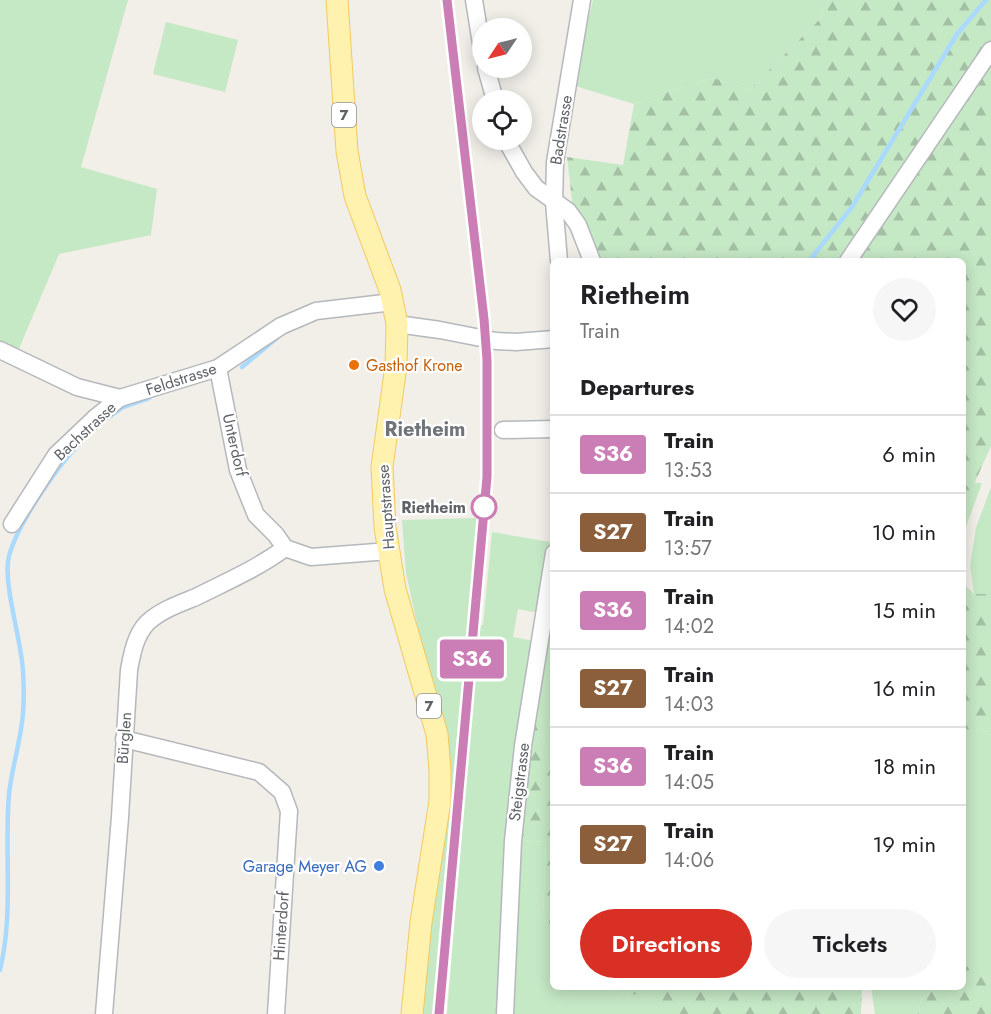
<!DOCTYPE html>
<meta charset="utf-8">
<style>
body{margin:0;font-family:Jost,sans-serif;background:#f6f6f6;color:#202124;height:100vh;display:flex;flex-direction:column;font-size:22px;white-space:nowrap}
*{box-sizing:border-box;margin:0}
p{font-size:20px;color:#757577}
.icon{flex:none;width:33px;height:33px;fill:none;stroke:currentColor;stroke-width:2;stroke-linecap:round;stroke-linejoin:round}
.map{position:relative;flex:1;overflow:hidden}
.sheet{position:absolute;left:550px;top:258px;width:416px;height:732px;display:flex;flex-direction:column;background:#fff;border-radius:9px;box-shadow:0 3px 15px #0003}
.sheet>*{flex:none}
.badge{padding:0 12px;border-radius:4px;font-size:21px;line-height:39px}
.needle{width:39px;rotate:235deg}
.buttons{position:absolute;left:472px;top:18px;display:grid;gap:12px}
.buttons a{display:grid;place-items:center;width:60px;height:60px;border-radius:50%;background:#fff;box-shadow:0 3px 15px #0003;font-size:30px}
.map>.badge{position:absolute;translate:-50% -50%;box-shadow:0 0 0 3px #fff}
h2{padding:0 30px;font-size:22px;line-height:54px}
.round{display:grid;place-items:center;flex:none;width:63px;height:63px;border-radius:32px;background:#f6f6f6}
.summary{display:flex;align-items:center;justify-content:space-between;height:102px;padding:0 30px}
h1{font-size:28px;font-weight:600;line-height:45px}
.cta{display:flex;gap:12px;margin-top:auto;padding:12px 30px}
.cta a{flex:1;height:69px;border-radius:36px;background:#d93025;color:#fff;font-size:24px;font-weight:600;line-height:69px;text-align:center}
.cta a+a{background:#f6f6f6;color:#202124}
ul{padding:0;list-style:none}
li{display:flex;align-items:center;gap:18px;height:78px;padding:0 30px;border-top:2px solid #e0e0e0}
li div{flex:1}
li b{display:block;font-size:22px}
li em{font-style:normal}
li .badge{min-width:66px;font-weight:700;text-align:center}
.map>svg:first-child{display:block}
.green{fill:#c5e8c5}
.forest{fill:url(#forest-firs)}
.lines{fill:none;stroke-linecap:round;stroke-linejoin:round}
.stream{stroke:#aadaff;stroke-width:4.5}
.minor-casing{stroke:#b5b8bc;stroke-width:19}
.major-casing{stroke:#f2c960;stroke-width:23}
.minor{stroke:#fff;stroke-width:16}
.major{stroke:#fff2af;stroke-width:21}
.rail{stroke:#b6b7b8;stroke-width:4.5;stroke-dasharray:1.5 8;stroke-linecap:butt}
.line-casing{stroke:#fff;stroke-width:14}
.line{stroke:#cb7eb5;stroke-width:9}
.food-dot{fill:#e8710a;stroke:#fff;stroke-width:2}
.stop-dot{fill:#fff;stroke:#cb7eb5;stroke-width:3}
.shop-dot{fill:#3f7fe0;stroke:#fff;stroke-width:2}
.labels{text-anchor:middle;dominant-baseline:central;stroke-width:4.5;stroke-linejoin:round;paint-order:stroke}
.shield{fill:#fff;stroke:#8f9295;stroke-width:1.5}
.shield-label{font-size:15px;font-weight:bold;fill:#5f6368}
.street-label{font-size:16px;fill:#5f6368;stroke:#fff}
.food-label{font-size:16px;fill:#c56008;stroke:#fff;text-anchor:start}
.stop-label{font-size:16px;font-weight:bold;fill:#5f6368;stroke:#fff;text-anchor:end}
.shop-label{font-size:16px;fill:#366cbe;stroke:#fff;text-anchor:end}
.quarter-label{font-size:20px;font-weight:bold;fill:#70757a;stroke:#fff}
</style>
<div class="map">
<svg width="991" height="1014" viewBox="0 0 991 1014">
<defs>
<pattern id="forest-firs" width="22" height="20" patternUnits="userSpaceOnUse" patternTransform="scale(1.5)"><rect width="22" height="20" fill="#c5e8c5"/><path d="M5 1l3.5 6h-7zM16 11l3.5 6h-7z" fill="#a3c0a4"/></pattern>
</defs>
<rect width="100%" height="100%" fill="#f1efe8"/>
<g class="green">
<path d="M0 0H128L81 167 157 189 151 235 59 254 18 351 0 341Z"/>
<path d="M593 0H829L818 21 749 90 714 78 675 89 634 104 572 85Z"/>
<path d="M166 22 238 40 225 92 153 74Z"/>
<path d="M974 483H982L963 535V505Z"/>
<path d="M991 487V594H974L970 566 976 528Z"/>
<path d="M478 518 433 1014H421L450 775 406 573 402 520Z"/>
<path d="M492 532 550 542 539 613 518 609 513 637 534 641 500 1014H447L479 625H483Z"/>
<path d="M553 600V760L534 722Z"/>
<path d="M963 729 991 732V982L970 966 963 970Z"/>
<path d="M519 840 546 842 543 913 553 930 554 987H589L663 999 660 1014H512L520 889Z"/>
<path d="M871 987H938L922 997 918 1014H875Z"/>
</g>
<g class="forest">
<path d="M829 0H991V446L965 504 963 505V261H597L573 209 567 157 623 165 634 104 675 89 714 78 749 90 818 21Z"/>
<path d="M963 583 974 594H991V732L963 729Z"/>
<path d="M534 722 553 760V930L543 913 546 842 519 840Z"/>
<path d="M969 965 991 982V1014H918L922 997 938 987H963V970Z"/>
<path d="M589 987H862L861 1014H660L662 999Z"/>
</g>
<g class="lines">
<g class="stream">
<path d="M809 261 852 207 957 34 986 0"/>
<path d="M242 367 277 338"/>
<path d="M109 417 123 407 149 398"/>
<path d="M0 970C14 912 4 853 9 794 12 767 21 740 23 713 24 700 24 686 23 672 22 641 2 582 9 556 18 523 55 470 78 445"/>
</g>
<defs>
<g id="minor">
<path d="M474 0 483 56"/>
<path d="M486 68 495 100"/>
<path d="M506 140 524 172 536 188 568 211 578 225 592 261"/>
<path d="M559 261 554 202 555 162 582 0"/>
<path d="M848 261 991 50"/>
<path d="M397 324 440 330 496 341 516 342 554 339"/>
<path d="M0 350 77 387 120 398 218 368 281 326 316 311 393 302"/>
<path d="M218 368 238 470 256 515 276 535 285 548 311 557 389 551"/>
<path d="M503 430 554 429"/>
<path d="M12 524 56 455 96 417 120 398"/>
<path d="M124 739 259 772 282 792 289 811 276 1014"/>
<path d="M104 1014 120 817 129 670C132 654 135 636 147 623 161 610 179 604 196 597 226 582 258 568 285 548"/>
<path d="M505 1014 513 841 523 746 554 553"/>
</g>
<path id="major" d="M337 0 347 151 355 196 390 290 397 324 396 366 382 467 385 527 395 589 437 734 440 770V801L421 922 412 1014"/>
</defs>
<use href="#minor" class="minor-casing"/>
<use href="#major" class="major-casing"/>
<use href="#minor" class="minor"/>
<use href="#major" class="major"/>
<path class="rail" d="M439 1014 487 477V360L484 319 447 0"/>
</g>
<g class="lines">
<defs>
<path id="line" d="M439 1014 487 477V360L484 319 447 0"/>
</defs>
<use href="#line" class="line-casing"/>
<use href="#line" class="line"/>
</g>
<circle class="food-dot" cx="354" cy="365" r="6"/>
<circle class="stop-dot" cx="484" cy="507" r="12"/>
<circle class="shop-dot" cx="379" cy="866" r="6"/>
<g class="labels">
<g class="shield">
<rect x="332" y="103" width="24" height="24" rx="4.5"/>
<rect x="417" y="694" width="24" height="24" rx="4.5"/>
</g>
<g class="shield-label">
<text x="344" y="115">7</text>
<text x="429" y="706">7</text>
</g>
<g class="street-label">
<text transform="translate(561 130) rotate(-81)">Badstrasse</text>
<text transform="translate(181 379) rotate(-18)">Feldstrasse</text>
<text transform="translate(85 431) rotate(-43)">Bachstrasse</text>
<text transform="translate(235 445) rotate(77)">Unterdorf</text>
<text transform="translate(386 507) rotate(-94)">Hauptstrasse</text>
<text transform="translate(124 738) rotate(-86)">Bürglen</text>
<text transform="translate(519 782) rotate(-83)">Steigstrasse</text>
<text transform="translate(281 926) rotate(-86)">Hinterdorf</text>
</g>
<g class="food-label">
<text x="366" y="365">Gasthof Krone</text>
</g>
<g class="stop-label">
<text x="466" y="507">Rietheim</text>
</g>
<g class="shop-label">
<text x="367" y="866">Garage Meyer AG</text>
</g>
<g class="quarter-label">
<text x="425" y="429">Rietheim</text>
</g>
</g>
</svg>
<div class="buttons">
<a><svg class="needle" viewBox="-14 -14 28 28"><path d="M0-13l5 13h-10z" fill="#e53935"/><path d="M0 13l5-13h-10z" fill="#757577"/></svg></a>
<a><svg class="icon" aria-label="locate" viewBox="0 0 24 24"><circle cx="12" cy="12" r="6"/><path d="M12 2v4M12 18v4M2 12h4M18 12h4"/></svg></a>
</div>
<b class="badge" style="left:472px;top:659px;background:#cb7eb5;color:#fff">S36</b>
<section class="sheet">
<div class="summary"><div><h1>Rietheim</h1><p>Train</p></div><a class="round"><svg class="icon" aria-label="heart" viewBox="0 0 24 24"><path d="M12 20l-8-8c-3-5 5-10 8-4 3-6 11-1 8 4z"/></svg></a></div>
<h2>Departures</h2>
<ul>
<li><span class="badge" style="background:#cb7eb5;color:#fff">S36</span><div><b>Train</b><p>13:53</p></div><em>6 min</em></li>
<li><span class="badge" style="background:#8b5e3c;color:#fff">S27</span><div><b>Train</b><p>13:57</p></div><em>10 min</em></li>
<li><span class="badge" style="background:#cb7eb5;color:#fff">S36</span><div><b>Train</b><p>14:02</p></div><em>15 min</em></li>
<li><span class="badge" style="background:#8b5e3c;color:#fff">S27</span><div><b>Train</b><p>14:03</p></div><em>16 min</em></li>
<li><span class="badge" style="background:#cb7eb5;color:#fff">S36</span><div><b>Train</b><p>14:05</p></div><em>18 min</em></li>
<li><span class="badge" style="background:#8b5e3c;color:#fff">S27</span><div><b>Train</b><p>14:06</p></div><em>19 min</em></li>
</ul>
<div class="cta"><a>Directions</a><a>Tickets</a></div>
</section>
</div>
